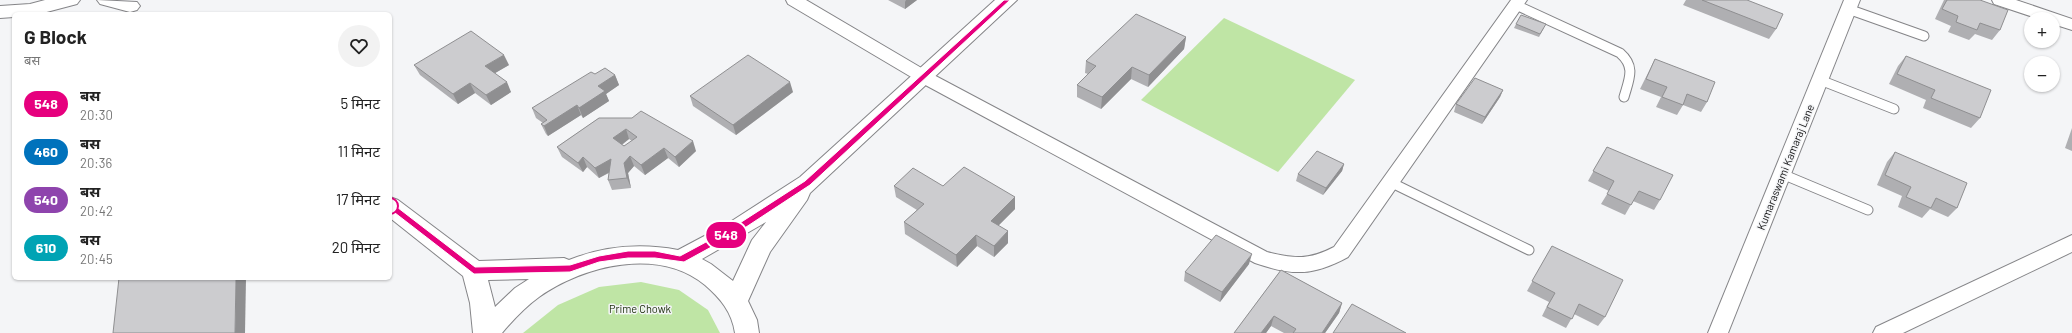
<!DOCTYPE html>
<html lang="hi">
<meta charset="utf-8">
<style>
body{margin:0;font-family:Barlow,"Noto Sans Devanagari",sans-serif;background:#f2f2f2;color:#222;height:100vh;display:flex;flex-direction:column;font-size:15px;white-space:nowrap}
*{box-sizing:border-box;margin:0}
p{font-size:13px;color:#767676}
.icon{flex:none;width:22px;height:22px;fill:none;stroke:currentColor;stroke-width:2;stroke-linecap:round;stroke-linejoin:round}
.map{position:relative;flex:1;overflow:hidden}
.details{position:absolute;left:12px;top:12px;width:380px;height:268px;display:flex;flex-direction:column;background:#fff;border-radius:6px;box-shadow:0 1px 3px #0004}
.details>*{flex:none}
.badge{padding:0 8px;border-radius:13px;font-size:14px;line-height:26px}
.fabs{position:absolute;left:2024px;top:12px;display:grid;gap:8px}
.fabs a{display:grid;place-items:center;width:36px;height:36px;border-radius:50%;background:#fff;box-shadow:0 1px 3px #0004;font-size:20px}
.map>.badge{position:absolute;translate:-50% -50%;box-shadow:0 0 0 2px #fff}
.round{display:grid;place-items:center;flex:none;width:42px;height:42px;border-radius:21px;background:#f2f2f2}
.headline{display:flex;align-items:center;justify-content:space-between;height:68px;padding:0 12px}
h1{font-size:19px;font-weight:700;line-height:30px}
ul{padding:0;list-style:none}
li{display:flex;align-items:center;gap:12px;height:48px;padding:0 12px}
li div{flex:1}
li b{display:block;font-size:15px}
li em{font-style:normal}
li .badge{min-width:44px;font-weight:700;text-align:center}
.map>svg:first-child{display:block}
.green{fill:#bfe5a5}
.lines{fill:none;stroke-linecap:round;stroke-linejoin:round}
.service-casing{stroke:#858588;stroke-width:11}
.minor-casing{stroke:#858588;stroke-width:2}
.secondary-casing{stroke:#858588;stroke-width:2}
.service{stroke:#fff;stroke-width:9}
.minor{fill:#fff;fill-rule:evenodd}
.secondary{fill:#fff;fill-rule:evenodd}
.wall{fill:#afafb2;fill-rule:evenodd}
.shaded-wall{fill:#8f8f91}
.building{fill:#cccccf;stroke:#8f8f91;fill-rule:evenodd}
.line{fill:#e6007e;stroke:#fff}
.stop-dot{fill:#fff;stroke:#e6007e;stroke-width:2}
.labels{text-anchor:middle;dominant-baseline:central;stroke-width:3;stroke-linejoin:round;paint-order:stroke}
.street-label{font-size:11px;fill:#151516;stroke:#f4f5f7}
.park-label{font-size:11px;fill:#213311;stroke:#f4f5f7}
</style>
<div class="map">
<svg width="2072" height="333" viewBox="0 0 2072 333">
<rect width="100%" height="100%" fill="#f4f5f7"/>
<g class="green">
<path d="M1224 18 1355 80 1278 172 1141 100Z"/>
<path d="M641 282 679 290 708 310 720 333H523L558 305 599 287Z"/>
</g>
<g class="lines">
<defs>
<g id="service">
<path d="M1516 5 1620 53C1636 67 1629 79 1624 97"/>
<path d="M1848 9 1924 36"/>
<path d="M1820 80 1894 109"/>
<path d="M1782 174 1868 210"/>
<path d="M1390 182 1529 250"/>
</g>
<g id="minor">
<path d="M786 0H806L930 73 1267 252C1295 259 1309 260 1334 247L1511 0H1527L1348 257C1313 276 1293 276 1255 263L918 81 788 4Z"/>
<path d="M1844 0H1860L1728 333H1708Z"/>
<path d="M1992 0H2016L2072 19V30L2053 24V19H2039L1994 4Z"/>
<path d="M2072 235V252L1903 333H1873L1876 327Z"/>
</g>
<g id="secondary">
<path d="M45 0H80L77 4 39 14H14V17L0 18V6L30 4Z"/>
<path d="M97 0 137 2 140 6 137 10 130 12 100 4Z"/>
<path d="M995 0H1017L810 193 807 200 770 252 748 301 757 320 759 333H735C732 312 720 298 705 285 659 247 584 265 539 297 525 307 513 320 502 333H473L470 303 463 276 390 218V197L398 200 479 261 564 258 569 260C604 246 641 243 678 250L727 224 800 177ZM766 222 752 240 733 281 711 264 702 259ZM529 279 515 288 495 307 488 280Z"/>
</g>
</defs>
<use href="#service" class="service-casing"/>
<use href="#minor" class="minor-casing"/>
<use href="#secondary" class="secondary-casing"/>
<use href="#service" class="service"/>
<use href="#minor" class="minor"/>
<use href="#secondary" class="secondary"/>
</g>
<g class="wall">
<path d="M888 0H917L905 9Z"/>
<path d="M1686 0H1747L1776 29 1769 39 1683 5Z"/>
<path d="M1944 0H1980L2000 30 1992 40 1975 34 1969 40 1948 32 1951 26 1935 19Z"/>
<path d="M1516 24 1544 28 1539 37 1514 28Z"/>
<path d="M1186 37 1184 49 1148 87 1131 79 1101 109 1077 97V85L1088 74 1085 73 1086 61Z"/>
<path d="M1906 56 1980 118 1971 128 1923 108 1926 100 1889 84 1898 66Z"/>
<path d="M1655 59 1707 102 1701 112 1683 105 1677 115 1656 107 1661 97 1640 89Z"/>
<path d="M414 65H509L495 73 511 92 491 105 475 93 458 104 420 75Z"/>
<path d="M595 74 615 75 619 85 606 94 609 101 583 118 581 115 548 136 546 134 541 124 543 123 536 118 532 108Z"/>
<path d="M1503 90 1500 97 1482 124 1454 112 1456 104Z"/>
<path d="M793 92 736 135 693 106 690 96Z"/>
<path d="M599 118 696 151 679 167 668 158 645 175 634 166 628 173 631 188 612 190 608 180 609 173 599 178 587 167 583 172 562 157 557 147ZM629 139 632 141 624 146 622 145Z"/>
<path d="M2072 128V151L2065 148Z"/>
<path d="M1607 147 1660 200 1654 210 1633 201 1625 215 1601 204 1609 191 1588 181Z"/>
<path d="M1895 152 1957 208 1948 217 1930 209 1922 218 1898 207 1902 196 1877 185 1887 162Z"/>
<path d="M1344 164 1342 171 1323 195 1296 181 1298 174Z"/>
<path d="M894 186H943L1015 209 998 226 1008 231V243L994 257 977 246 957 267 905 234 904 222 917 210 896 197Z"/>
<path d="M1552 246 1605 317 1598 326 1574 314 1566 328 1542 316 1549 302 1527 291Z"/>
<path d="M1249 264 1220 302 1184 281 1185 272Z"/>
<path d="M1281 270 1342 303 1339 313 1325 333H1284L1271 326 1266 333H1234Z"/>
</g>
<g class="shaded-wall">
<path d="M906 0H917L905 9V2Z"/>
<path d="M1186 37 1184 49 1148 87 1149 75Z"/>
<path d="M504 55 509 65 490 76 485 66Z"/>
<path d="M1132 67 1131 79 1101 109 1102 97Z"/>
<path d="M615 75 619 85 606 94 609 101 583 118 579 108 598 86Z"/>
<path d="M507 82 511 92 491 105 486 95Z"/>
<path d="M790 82 793 92 736 135 733 125Z"/>
<path d="M470 83 475 93 458 104 453 94Z"/>
<path d="M1503 90 1500 97 1482 124 1485 117Z"/>
<path d="M577 105 581 115 548 136 544 126Z"/>
<path d="M626 129 629 139 617 148 613 138Z"/>
<path d="M693 141 696 151 679 167 675 157Z"/>
<path d="M664 148 668 158 645 175 641 165Z"/>
<path d="M630 156 634 166 628 173 631 188 627 178 624 163Z"/>
<path d="M583 157 587 167 583 172 578 163Z"/>
<path d="M611 159 615 169 599 178 595 168Z"/>
<path d="M1344 164 1342 171 1323 195 1326 188Z"/>
<path d="M1015 197V209L991 233V221Z"/>
<path d="M1008 231V243L994 257V246Z"/>
<path d="M976 235 977 246 957 267 956 255Z"/>
<path d="M1252 254 1249 264 1220 302 1222 292Z"/>
<path d="M236 278H246L245 333H235Z"/>
<path d="M1342 303 1339 313 1325 333H1322Z"/>
<path d="M1274 316 1271 326 1266 333H1261Z"/>
</g>
<g class="building">
<path d="M1702 0H1747L1783 14 1776 29Z"/>
<path d="M1947 0H1980L2008 10 2000 30 1980 23 1977 30 1956 22 1958 16 1942 9Z"/>
<path d="M1136 14 1186 37 1149 75 1132 67 1102 97 1077 85 1096 66 1086 61Z"/>
<path d="M1521 15 1546 24 1540 34 1516 24Z"/>
<path d="M471 31 504 55 485 66 507 82 486 95 470 83 453 94 414 65Z"/>
<path d="M748 55 790 82 733 125 690 96Z"/>
<path d="M1906 56 1991 90 1980 118 1931 98 1935 90 1897 74Z"/>
<path d="M1655 59 1715 82 1707 102 1687 94 1683 105 1662 97 1667 87 1646 79Z"/>
<path d="M605 68 615 75 598 86 605 91 579 108 577 105 544 126 541 124 547 120 532 108 591 72 595 74Z"/>
<path d="M1475 78 1503 90 1485 117 1456 104Z"/>
<path d="M641 111 693 141 675 157 664 148 641 165 630 156 624 163 627 178 608 180 611 159 595 168 583 157 578 163 557 147 599 118H632ZM626 129 637 137 624 146 613 138Z"/>
<path d="M1607 147 1673 175 1660 200 1639 191 1631 205 1607 194 1614 181 1593 171Z"/>
<path d="M1317 151 1344 164 1326 188 1298 174Z"/>
<path d="M1895 152 1967 183 1957 208 1936 198 1931 208 1906 197 1911 187 1885 175Z"/>
<path d="M964 167 1015 197 991 221 1008 231 994 246 976 235 956 255 904 222 924 204 894 186 913 168 943 186Z"/>
<path d="M1216 235 1252 254 1222 292 1185 272Z"/>
<path d="M1552 246 1623 280 1605 317 1579 304 1572 319 1547 307 1555 293 1532 281Z"/>
<path d="M1281 270 1342 303 1322 333H1293L1296 329 1274 316 1261 333H1234Z"/>
<path d="M119 278H236L235 333H113Z"/>
<path d="M1352 304 1406 333H1333Z"/>
</g>
<path class="line" d="M1004 0H1010L810 185 737 233 684 262 655 258H628L599 262 570 272 474 274 386 206 387 204H393L475 267 570 265 599 256 628 251H655L680 256 732 228 805 181Z"/>
<circle class="stop-dot" cx="390" cy="206" r="8"/>
<g class="labels">
<g class="street-label">
<text transform="translate(1785 167) rotate(-68)">Kumaraswami Kamaraj Lane</text>
</g>
<g class="park-label">
<text x="640" y="308">Prime Chowk</text>
</g>
</g>
</svg>
<div class="fabs">
<a>+</a>
<a>−</a>
</div>
<b class="badge" style="left:726px;top:235px;background:#e6007e;color:#fff">548</b>
<section class="details">
<div class="headline"><div><h1>G Block</h1><p>बस</p></div><a class="round"><svg class="icon" aria-label="heart" viewBox="0 0 24 24"><path d="M12 20l-8-8c-3-5 5-10 8-4 3-6 11-1 8 4z"/></svg></a></div>
<ul>
<li><span class="badge" style="background:#e6007e;color:#fff">548</span><div><b>बस</b><p>20:30</p></div><em>5 मिनट</em></li>
<li><span class="badge" style="background:#0072bc;color:#fff">460</span><div><b>बस</b><p>20:36</p></div><em>11 मिनट</em></li>
<li><span class="badge" style="background:#8e44ad;color:#fff">540</span><div><b>बस</b><p>20:42</p></div><em>17 मिनट</em></li>
<li><span class="badge" style="background:#00a3b4;color:#fff">610</span><div><b>बस</b><p>20:45</p></div><em>20 मिनट</em></li>
</ul>
</section>
</div>
